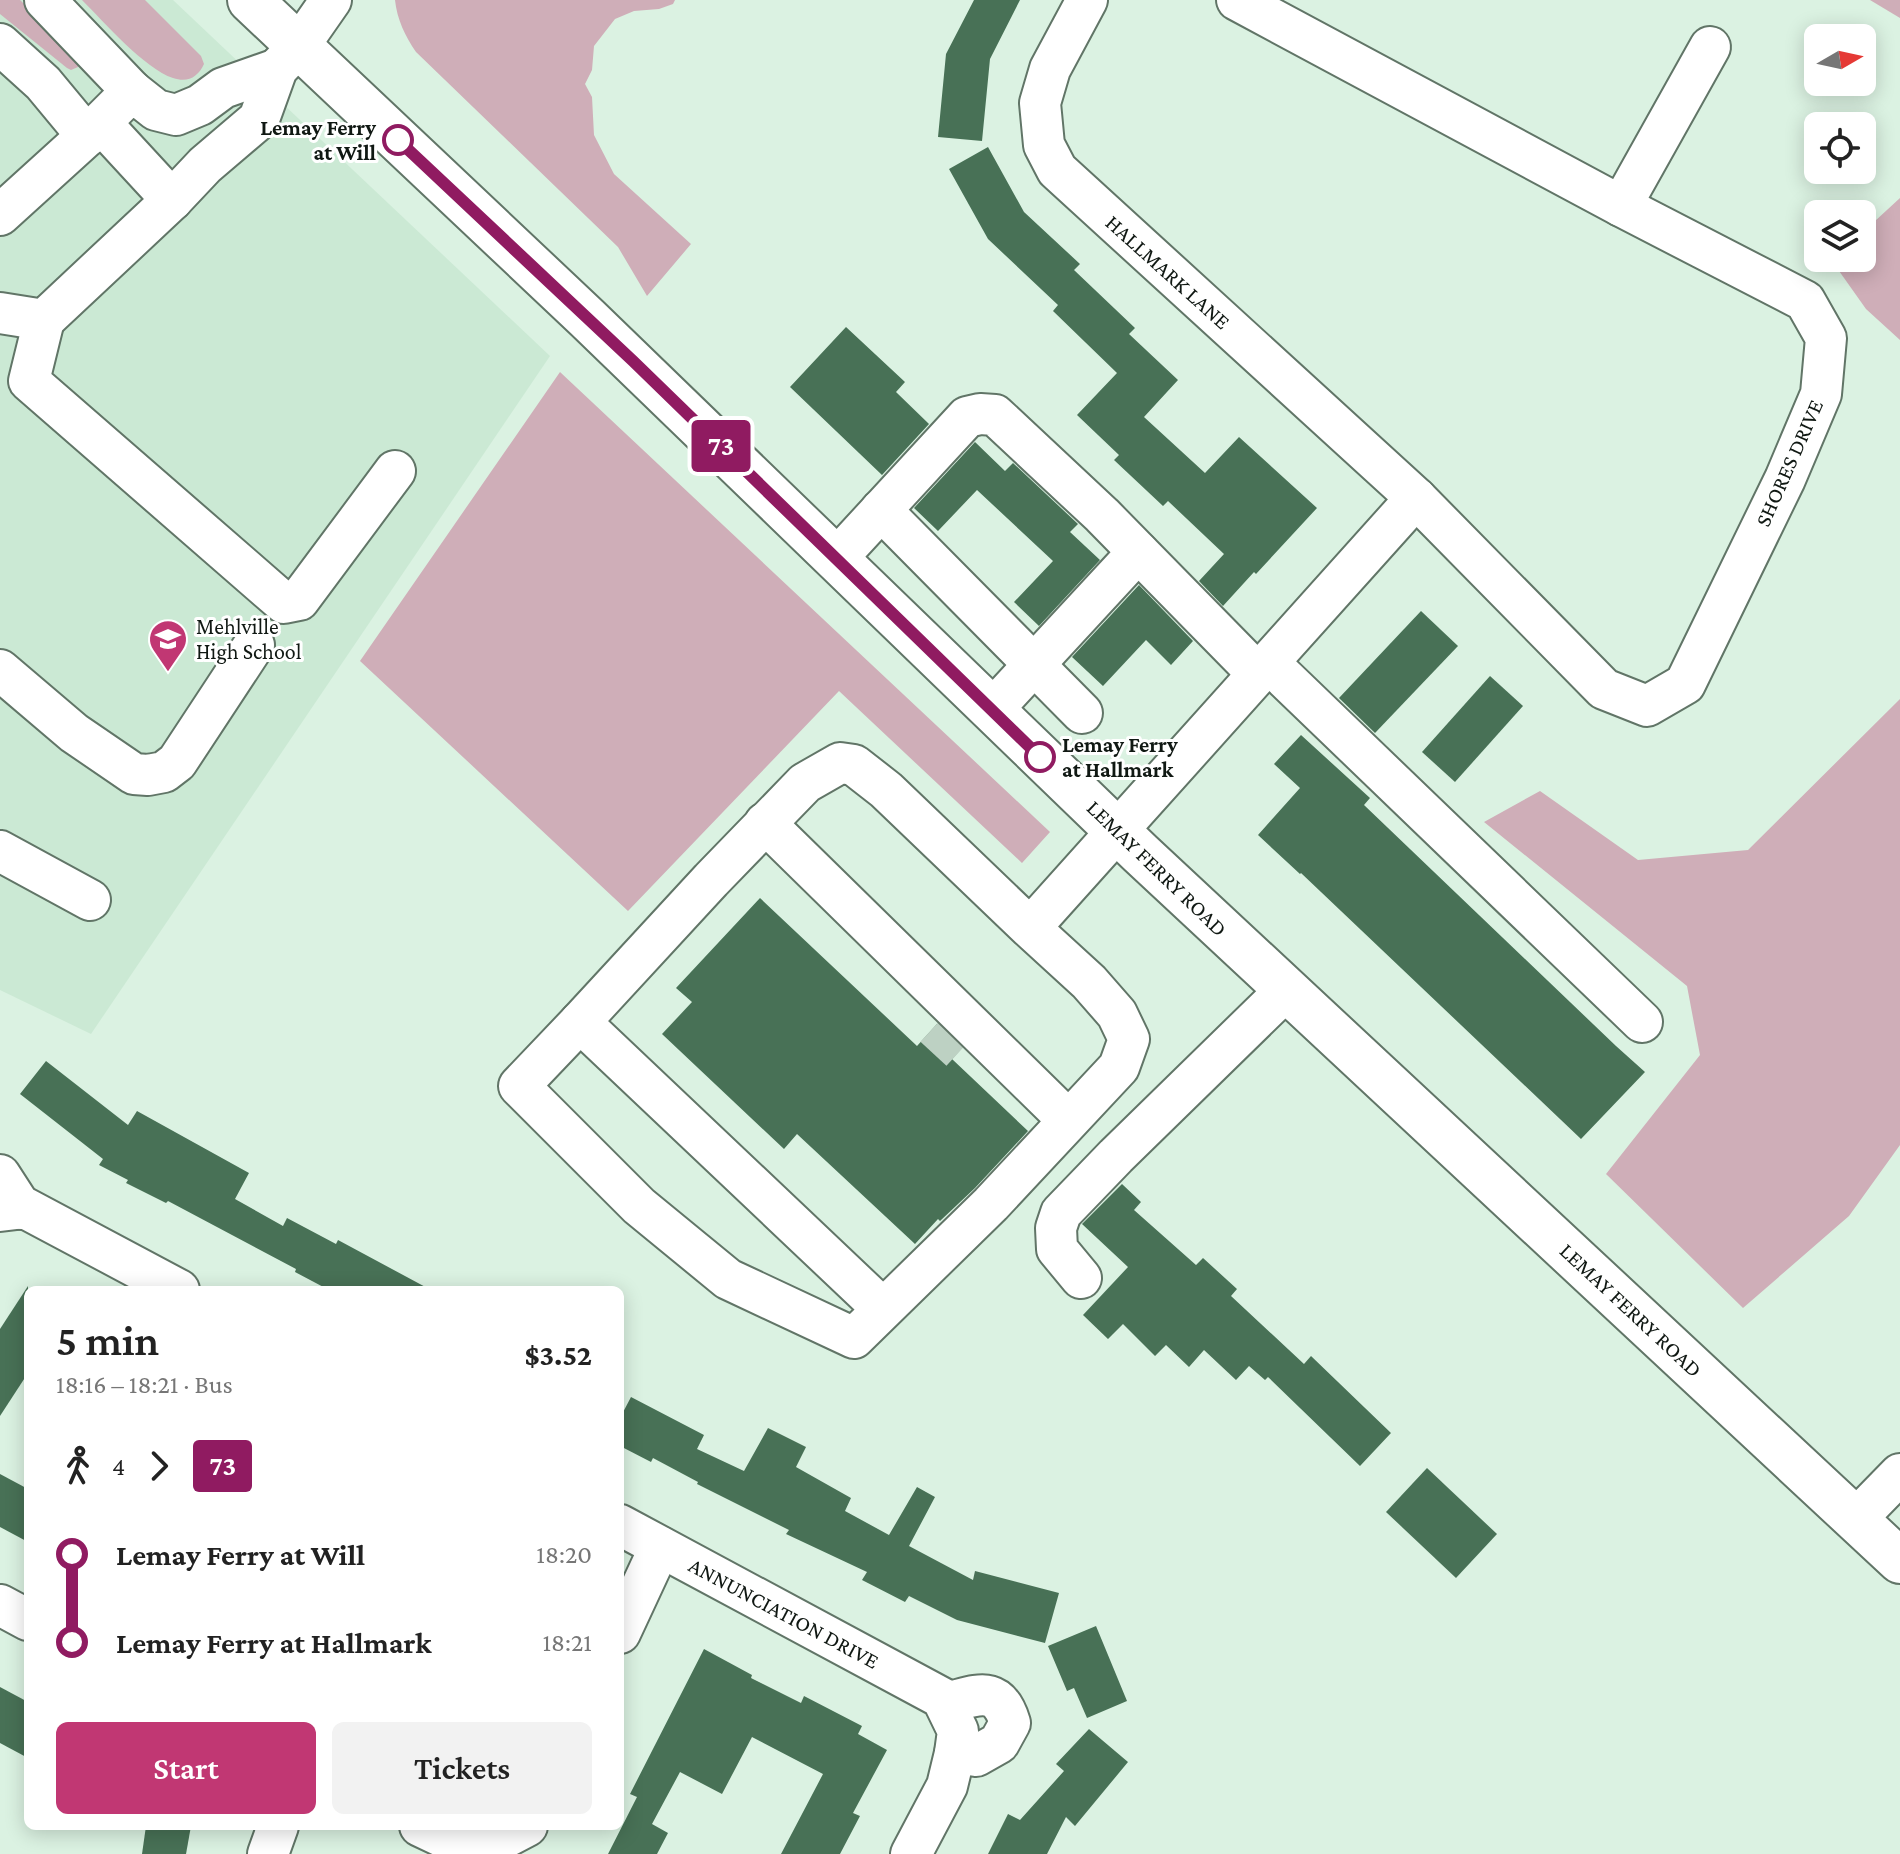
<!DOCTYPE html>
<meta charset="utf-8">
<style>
body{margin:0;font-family:"Crimson Pro",serif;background:#f2f2f2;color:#222;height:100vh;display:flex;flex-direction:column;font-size:30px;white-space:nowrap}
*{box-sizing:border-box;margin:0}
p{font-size:26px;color:#767676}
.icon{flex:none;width:44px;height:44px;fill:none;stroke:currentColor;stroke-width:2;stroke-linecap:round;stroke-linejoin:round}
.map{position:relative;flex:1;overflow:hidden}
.panel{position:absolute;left:24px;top:1286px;width:600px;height:544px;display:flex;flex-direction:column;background:#fff;border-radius:12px;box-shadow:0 4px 20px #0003}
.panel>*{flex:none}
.badge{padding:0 16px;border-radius:6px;font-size:28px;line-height:52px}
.needle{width:52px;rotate:81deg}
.controls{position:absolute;left:1804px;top:24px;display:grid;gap:16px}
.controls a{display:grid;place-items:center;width:72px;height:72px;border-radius:12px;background:#fff;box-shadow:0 4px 20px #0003;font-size:40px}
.map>.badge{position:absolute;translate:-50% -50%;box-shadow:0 0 0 4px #fff}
.legs{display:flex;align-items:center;gap:12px;height:88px;padding:0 32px;font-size:26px}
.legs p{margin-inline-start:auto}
.headline{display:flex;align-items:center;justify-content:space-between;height:136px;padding:0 32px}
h1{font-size:44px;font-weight:600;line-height:60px}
.primary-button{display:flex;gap:16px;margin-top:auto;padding:16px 32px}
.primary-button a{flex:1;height:92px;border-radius:12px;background:#c13773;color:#fff;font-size:32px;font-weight:600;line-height:92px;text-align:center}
.primary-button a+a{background:#f2f2f2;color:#222}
ul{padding:0 32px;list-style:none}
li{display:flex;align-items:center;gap:28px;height:88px;font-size:30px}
li i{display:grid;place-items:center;width:12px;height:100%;margin:0 10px;background:currentColor}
li i::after{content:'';width:20px;height:20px;margin:-10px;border:6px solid;border-radius:50%;background:#fff}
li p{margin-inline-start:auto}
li:first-child i{background:linear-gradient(#0000 50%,currentColor 0)}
li:last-child i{background:linear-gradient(currentColor 50%,#0000 0)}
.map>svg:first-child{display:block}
.built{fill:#cbe9d4}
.green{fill:#cfaeb8}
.building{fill:#487156}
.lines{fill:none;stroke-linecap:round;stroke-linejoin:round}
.minor-tunnel{stroke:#bdd1c3;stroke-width:40;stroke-dasharray:40 20;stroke-linecap:butt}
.minor-casing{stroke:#617567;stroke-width:44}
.major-casing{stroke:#617567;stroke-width:48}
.minor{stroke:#fff;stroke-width:40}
.major{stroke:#fff;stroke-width:44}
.line-1-casing{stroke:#fff;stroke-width:18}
.line-1{stroke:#901b61;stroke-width:12}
.stop-1-dot{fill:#fff;stroke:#901b61;stroke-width:4}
.labels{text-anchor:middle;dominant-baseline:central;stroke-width:6;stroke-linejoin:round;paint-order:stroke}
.stop-label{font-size:22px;font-weight:bold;fill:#101813;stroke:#fff;text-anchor:end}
.street-label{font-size:22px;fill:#101813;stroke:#fff}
.poi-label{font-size:22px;fill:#101813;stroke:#fff;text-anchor:start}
</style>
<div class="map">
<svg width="1900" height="1854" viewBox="0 0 1900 1854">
<rect width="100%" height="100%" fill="#dbf2e2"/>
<path class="built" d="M0 0H173L550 356 91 1034 0 990Z"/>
<g class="green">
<path d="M0 0H20L78 56 81 62 78 67 71 70 67 68 0 14Z"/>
<path d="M82 0H145L201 56 204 64C198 77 188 83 173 78 145 69 104 22 82 0Z"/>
<path d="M395 0H675L673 4 659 9 634 11 615 19 594 46 592 70 585 84 592 97 594 135 614 174 691 244 647 296 618 247 416 52C405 36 397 19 395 0Z"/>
<path d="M1870 0H1900V18Z"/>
<path d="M1900 198V340L1866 309 1832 261 1835 258H1862V233Z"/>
<path d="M560 372 1050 832 1022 863 839 691 628 911 360 661Z"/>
<path d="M1900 699V1145L1849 1216 1743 1308 1606 1174 1700 1055 1687 986 1484 822 1540 791 1638 860 1748 850Z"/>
</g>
<g class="building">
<path d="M974 0H1020L990 59 982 141 938 137 946 54Z"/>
<path d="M988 147 1024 212 1080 264 1074 270 1135 328 1129 334 1178 380 1144 417 1205 473 1239 437 1317 508 1256 574 1254 572 1223 606 1199 581 1224 554 1168 501 1163 506 1114 460 1119 455 1077 415 1117 373 1053 311 1058 305 988 239 949 169Z"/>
<path d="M846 327 905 382 896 392 929 424 882 475 790 387Z"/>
<path d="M975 442 1005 471 1013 463 1078 524 1070 532 1100 560 1039 626 1014 602 1053 561 977 490 938 531 914 508Z"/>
<path d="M1139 585 1193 641 1171 665 1146 640 1103 686 1072 657Z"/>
<path d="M1421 611 1458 646 1375 733 1339 698Z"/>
<path d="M1490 676 1523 706 1455 782 1422 752Z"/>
<path d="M1301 735 1370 798 1364 805 1616 1046 1645 1072 1581 1139 1301 873 1300 874 1258 835 1300 788 1274 764Z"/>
<path d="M760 898 917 1046 937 1024 962 1048 952 1059 1028 1131 975 1188 940 1221 938 1219 915 1244 797 1134 784 1149 662 1034 692 1002 676 988Z"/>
<path d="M46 1061 128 1125 137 1111 249 1173 235 1199 283 1226 287 1218 336 1244 338 1240 431 1290H329L295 1272 296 1269 168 1201 166 1203 126 1183 128 1180 99 1165 103 1159 20 1094Z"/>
<path d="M1122 1184 1141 1202 1134 1210 1196 1265 1203 1258 1237 1289 1231 1296 1304 1364 1311 1356 1391 1433 1360 1466 1268 1377 1265 1380 1249 1366 1236 1380 1204 1350 1189 1367 1166 1345 1155 1356 1123 1324 1108 1339 1083 1315 1128 1267 1082 1224Z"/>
<path d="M28 1286V1373L0 1416V1329Z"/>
<path d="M631 1397 704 1435 697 1449 744 1471 768 1428 806 1447 796 1467 851 1498 845 1511 889 1535 917 1487 935 1497 909 1546 973 1580 975 1571 1059 1593 1045 1643 957 1620 909 1596 905 1602 862 1580 867 1572 786 1534 789 1530 697 1484 698 1482 653 1458 651 1462 620 1446V1418Z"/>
<path d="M1427 1468 1497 1534 1456 1578 1386 1512Z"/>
<path d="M0 1474 28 1489V1542L0 1527Z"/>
<path d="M1096 1626 1127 1701 1087 1718 1074 1688 1067 1691 1048 1646Z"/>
<path d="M704 1649 752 1675 751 1678 801 1703 804 1696 862 1726 858 1734 887 1750 853 1813 860 1816 840 1854H781L823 1774 752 1737 722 1794 680 1772 652 1824 668 1833 657 1854H608L637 1797 630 1794Z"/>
<path d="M0 1687 28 1702V1758L0 1743Z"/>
<path d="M1089 1729 1128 1762 1075 1826 1066 1817 1047 1854H988L1008 1814 1020 1820 1064 1771 1056 1764Z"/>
<path d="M146 1826H191L186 1854H142Z"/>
</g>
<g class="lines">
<path class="minor-tunnel" d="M934 1027 960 1051"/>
<defs>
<g id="minor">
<path d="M45 0 132 91"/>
<path d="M1087 0 1050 69 1040 103 1044 145 1057 170 1416 498 1604 689 1647 706 1685 684 1785 479 1821 394 1826 338 1805 301 1621 206 1237 0"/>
<path d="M0 44 43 83 87 136"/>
<path d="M101 123 172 200"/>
<path d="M1621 206 1710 47"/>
<path d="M0 215 87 136 132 91 156 110 176 115 200 105 223 88 277 69"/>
<path d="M0 313 44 320 172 200 205 165 259 119 277 69 299 46 331 0"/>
<path d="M44 320 29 381 284 603 299 600 395 471"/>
<path d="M881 510 1082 713"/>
<path d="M837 558 967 417 980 414 995 415 1102 515 1258 674"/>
<path d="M1268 662 1642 1022"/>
<path d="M0 670 74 733 134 774 148 775 164 772 177 762 254 645"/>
<path d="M992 710 1138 552"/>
<path d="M765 823 1068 1120"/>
<path d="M0 851 90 900"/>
<path d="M1030 928 1089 982 1117 1014 1129 1039 1119 1067 991 1204 854 1338 728 1279 639 1206 519 1086 580 1022 711 880 805 783 840 763 854 765 886 790 1030 928 1416 498"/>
<path d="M580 1022 883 1309"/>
<path d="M0 1175 22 1209"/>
<path d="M0 1211 25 1208 179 1290"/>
<path d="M1081 1278 1057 1249 1056 1228 1061 1213 1116 1156 1286 990"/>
<path d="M1856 1519 1900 1474"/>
<path d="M620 1525 942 1698 958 1731 955 1753 947 1786 911 1854"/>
<path d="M0 1605 28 1620"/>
<path d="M620 1633 660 1547"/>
<path d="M945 1703C977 1696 998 1683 1010 1723L999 1743 976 1756 955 1753"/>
<path d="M420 1826 458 1844H493L527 1826"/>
<path d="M268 1854 278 1826"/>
</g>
<path id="major" d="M250 0 587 318 1140 853 1900 1561"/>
</defs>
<use href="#minor" class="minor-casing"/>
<use href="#major" class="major-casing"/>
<use href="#minor" class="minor"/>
<use href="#major" class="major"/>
</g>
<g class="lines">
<defs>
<path id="line-1" d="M398 140 633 361 1040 757"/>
</defs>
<use href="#line-1" class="line-1-casing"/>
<use href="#line-1" class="line-1"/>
</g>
<defs>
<symbol id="school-pin" viewBox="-11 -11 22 30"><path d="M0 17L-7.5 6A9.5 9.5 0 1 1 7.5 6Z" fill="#c13773" stroke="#fff"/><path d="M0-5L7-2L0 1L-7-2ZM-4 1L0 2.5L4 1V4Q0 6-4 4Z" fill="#fff"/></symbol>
</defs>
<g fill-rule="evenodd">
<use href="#school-pin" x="146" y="617" width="44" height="60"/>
</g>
<g class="stop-1-dot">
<circle cx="398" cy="140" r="14"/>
<circle cx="1040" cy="757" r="14"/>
</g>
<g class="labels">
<g class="stop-label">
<text x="376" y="127">Lemay Ferry<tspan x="376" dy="25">at Will</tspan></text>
<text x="1062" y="744" text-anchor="start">Lemay Ferry<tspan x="1062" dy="25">at Hallmark</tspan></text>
</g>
<g class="street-label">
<text transform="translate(1168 272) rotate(42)">HALLMARK LANE</text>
<text transform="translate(1789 463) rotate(-66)">SHORES DRIVE</text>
<text transform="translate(1157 868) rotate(44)">LEMAY FERRY ROAD</text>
<text transform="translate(1631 1310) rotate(43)">LEMAY FERRY ROAD</text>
<text transform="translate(784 1613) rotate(28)">ANNUNCIATION DRIVE</text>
</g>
<g class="poi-label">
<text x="196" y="626">Mehlville<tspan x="196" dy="25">High School</tspan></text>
</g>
</g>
</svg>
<div class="controls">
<a><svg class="needle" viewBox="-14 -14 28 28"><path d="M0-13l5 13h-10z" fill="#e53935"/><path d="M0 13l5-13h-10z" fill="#767676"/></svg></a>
<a><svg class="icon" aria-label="locate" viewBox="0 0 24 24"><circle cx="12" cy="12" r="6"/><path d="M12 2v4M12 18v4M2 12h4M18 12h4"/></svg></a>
<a><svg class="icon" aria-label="layers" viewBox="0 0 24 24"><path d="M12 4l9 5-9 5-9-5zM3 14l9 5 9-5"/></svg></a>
</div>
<b class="badge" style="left:721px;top:446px;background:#901b61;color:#fff">73</b>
<section class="panel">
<div class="headline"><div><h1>5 min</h1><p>18:16 – 18:21 · Bus</p></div><b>$3.52</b></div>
<div class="legs"><svg class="icon" aria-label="walk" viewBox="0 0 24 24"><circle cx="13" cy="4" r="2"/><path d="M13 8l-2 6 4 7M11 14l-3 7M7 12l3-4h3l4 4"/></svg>4<svg class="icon" aria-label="forward" viewBox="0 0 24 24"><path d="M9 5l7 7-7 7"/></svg><b class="badge" style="background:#901b61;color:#fff">73</b></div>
<ul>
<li><i style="color:#901b61"></i><b>Lemay Ferry at Will</b><p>18:20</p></li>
<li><i style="color:#901b61"></i><b>Lemay Ferry at Hallmark</b><p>18:21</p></li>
</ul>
<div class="primary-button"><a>Start</a><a>Tickets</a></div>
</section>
</div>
